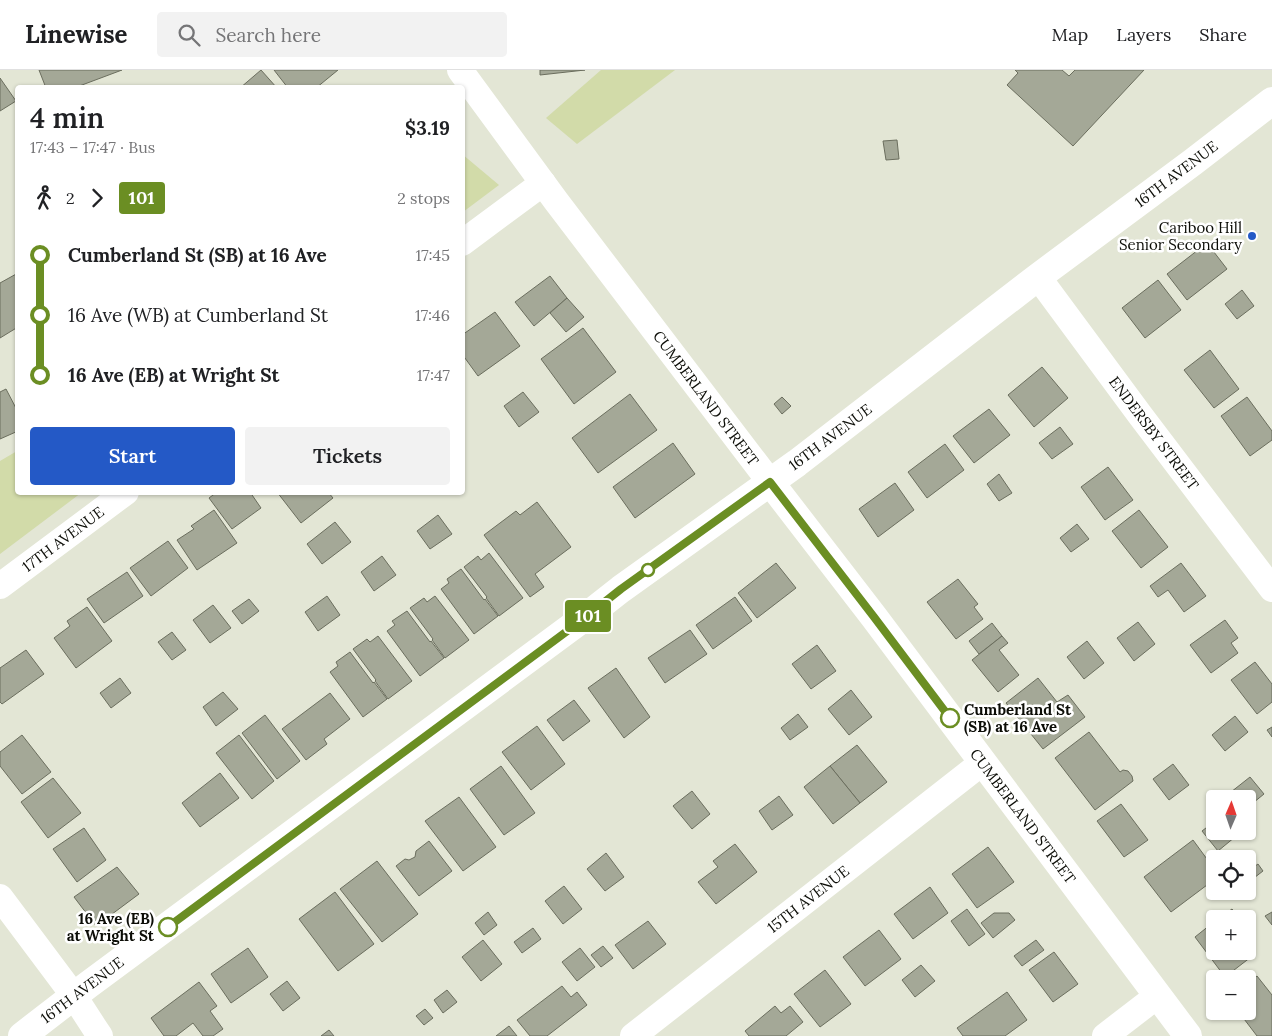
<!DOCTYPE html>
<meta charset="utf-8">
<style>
body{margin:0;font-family:Lora,serif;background:#f2f2f2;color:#202124;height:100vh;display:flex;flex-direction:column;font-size:19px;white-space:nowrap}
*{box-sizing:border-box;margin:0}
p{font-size:16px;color:#757577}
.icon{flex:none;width:28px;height:28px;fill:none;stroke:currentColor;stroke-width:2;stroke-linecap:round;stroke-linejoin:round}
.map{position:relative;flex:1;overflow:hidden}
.side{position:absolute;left:15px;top:15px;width:450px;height:410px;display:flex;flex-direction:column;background:#fff;border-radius:5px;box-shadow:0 1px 4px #0004}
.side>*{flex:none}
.badge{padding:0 10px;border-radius:4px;font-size:18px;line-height:32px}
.needle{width:32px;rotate:2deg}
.controls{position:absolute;left:1206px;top:720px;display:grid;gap:10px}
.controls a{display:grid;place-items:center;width:50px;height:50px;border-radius:5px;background:#fff;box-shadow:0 1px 4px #0004;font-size:25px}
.map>.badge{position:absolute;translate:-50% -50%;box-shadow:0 0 0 2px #fff}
.legs{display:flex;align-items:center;gap:8px;height:55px;padding:0 15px;font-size:16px}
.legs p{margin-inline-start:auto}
.headline{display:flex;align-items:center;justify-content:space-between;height:85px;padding:0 15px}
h1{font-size:28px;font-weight:600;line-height:38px}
.action{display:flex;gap:10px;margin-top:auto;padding:10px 15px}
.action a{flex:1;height:58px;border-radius:5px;background:#2459c6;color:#fff;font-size:20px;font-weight:600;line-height:58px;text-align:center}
.action a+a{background:#f2f2f2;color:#202124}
ul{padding:0 15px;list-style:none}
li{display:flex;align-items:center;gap:18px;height:60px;font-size:19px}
li i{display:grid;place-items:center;width:8px;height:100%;margin:0 6px;background:currentColor}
li i::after{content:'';width:12px;height:12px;margin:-6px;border:4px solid;border-radius:50%;background:#fff}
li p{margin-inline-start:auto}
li:first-child i{background:linear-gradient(#0000 50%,currentColor 0)}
li:last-child i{background:linear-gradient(currentColor 50%,#0000 0)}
header{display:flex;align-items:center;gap:30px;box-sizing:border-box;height:70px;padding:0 25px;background:#fff;border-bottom:1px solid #e0e0e0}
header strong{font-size:24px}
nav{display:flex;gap:28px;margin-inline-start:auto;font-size:18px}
.search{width:350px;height:45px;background:#f2f2f2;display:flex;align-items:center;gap:12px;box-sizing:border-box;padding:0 18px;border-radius:5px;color:#757577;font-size:19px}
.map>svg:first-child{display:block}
.green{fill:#d2dba9}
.building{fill:#a4a897;stroke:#6b6e5e}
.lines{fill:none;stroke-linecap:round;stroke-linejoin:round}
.minor{stroke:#fff;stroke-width:26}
.tertiary{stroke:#fff;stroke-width:28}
.line-1-casing{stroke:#fff;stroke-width:11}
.line-1{stroke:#6b8e23;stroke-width:8}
.poi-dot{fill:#2459c6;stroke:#fff;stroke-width:2}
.stop-1-dot{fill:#fff;stroke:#6b8e23;stroke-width:2.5}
.labels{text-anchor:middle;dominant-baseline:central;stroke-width:5;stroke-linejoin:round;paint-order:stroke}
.street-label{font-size:15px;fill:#0c0d07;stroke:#fff}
.poi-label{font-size:15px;fill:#0c0d07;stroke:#fff;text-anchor:end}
.stop-label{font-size:15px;font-weight:bold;fill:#0c0d07;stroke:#fff;text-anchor:start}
</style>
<header>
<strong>Linewise</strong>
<div class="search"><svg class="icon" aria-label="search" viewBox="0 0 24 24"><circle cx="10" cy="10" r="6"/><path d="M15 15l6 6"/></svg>Search here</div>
<nav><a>Map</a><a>Layers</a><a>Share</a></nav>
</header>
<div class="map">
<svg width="1272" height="966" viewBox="0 0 1272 966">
<rect width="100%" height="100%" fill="#e3e6d5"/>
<g class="green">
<path d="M601 0H675L577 74 546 48Z"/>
<path d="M462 84 499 115 463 142H462Z"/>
<path d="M17 381 18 422 81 423 0 484V391Z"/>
</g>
<g class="building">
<path d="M39 0H122L74 18H46Z"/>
<path d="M261 0 277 18H240Z"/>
<path d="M274 0H338L316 18H288Z"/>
<path d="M540 0H585L540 5Z"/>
<path d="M1015 0H1062L1069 6 1075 0H1144L1073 76 1007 15 1018 3Z"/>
<path d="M0 8 16 31 0 41Z"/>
<path d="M897 70 899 89 886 90 883 71Z"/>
<path d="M1207 173 1227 199 1187 230 1167 204Z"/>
<path d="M18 203V257L0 268V213Z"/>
<path d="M550 206 567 228 534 256 515 232Z"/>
<path d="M1158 210 1181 240 1145 268 1122 238Z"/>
<path d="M1242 220 1254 236 1237 249 1225 234Z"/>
<path d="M567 228 584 247 566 262 550 243Z"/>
<path d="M495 242 520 276 478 306 462 284V265Z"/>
<path d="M583 258 616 302 574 334 541 289Z"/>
<path d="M1210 280 1239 319 1214 338 1184 300Z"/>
<path d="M1042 297 1068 328 1034 357 1008 325Z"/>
<path d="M6 319 18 342V361L0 369V322Z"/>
<path d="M523 322 539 342 519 357 504 336Z"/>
<path d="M630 324 657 360 598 403 572 368Z"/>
<path d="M782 327 791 336 782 344 774 334Z"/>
<path d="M1247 327 1272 361V370L1250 386 1221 346Z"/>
<path d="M989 339 1010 365 974 393 953 366Z"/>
<path d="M1060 357 1073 374 1052 389 1039 373Z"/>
<path d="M673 373 695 404 635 448 613 417Z"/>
<path d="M945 374 964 400 927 428 908 402Z"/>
<path d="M1108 397 1133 430 1105 450 1081 417Z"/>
<path d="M999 404 1012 423 999 431 987 414Z"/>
<path d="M895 413 914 440 878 467 859 439Z"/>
<path d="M217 422H250L261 438 232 459 209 428Z"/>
<path d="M277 422H328L333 428 301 453Z"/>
<path d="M537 432 571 477 535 504 544 517 530 527 484 465 516 441 520 445Z"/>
<path d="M214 440 237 473 197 500 177 470 194 459 191 456Z"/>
<path d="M1139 440 1168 477 1141 498 1112 461Z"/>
<path d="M438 445 452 464 430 479 417 461Z"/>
<path d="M335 452 351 472 322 494 307 474Z"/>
<path d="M1077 454 1089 469 1071 482 1060 468Z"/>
<path d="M168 471 188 498 151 526 130 498Z"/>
<path d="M489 483 523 528 499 546 486 528 487 527 464 497 478 486 481 490Z"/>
<path d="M382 486 396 505 374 521 361 502Z"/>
<path d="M776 493 796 518 757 548 738 523Z"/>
<path d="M1181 493 1206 526 1184 542 1168 520 1158 527 1150 516Z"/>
<path d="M461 499 484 530 485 529 498 546 474 564 441 519 449 513 447 509Z"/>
<path d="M127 502 143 526 104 553 87 529Z"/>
<path d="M958 509 978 534 974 537 983 549 956 569 927 532Z"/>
<path d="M327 526 340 545 318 561 305 542Z"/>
<path d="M435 526 469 570 445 588 432 570 433 569 410 538 424 528 427 532Z"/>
<path d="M735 527 752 551 713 579 696 555Z"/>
<path d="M249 529 259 541 242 554 232 541Z"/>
<path d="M213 535 231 558 210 573 193 550Z"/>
<path d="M87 537 112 571 76 598 54 568 70 556 67 551Z"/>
<path d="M407 541 430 572 431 571 444 588 420 606 387 561 395 555 392 551Z"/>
<path d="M1225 550 1238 568 1231 573 1238 583 1211 603 1190 575Z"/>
<path d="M1138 552 1155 574 1134 591 1117 568Z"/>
<path d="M992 553 1002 566 979 584 969 571Z"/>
<path d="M690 560 707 584 665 613 648 588Z"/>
<path d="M172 562 186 580 172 590 158 572Z"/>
<path d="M378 566 412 611 388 629 375 611 376 610 353 579 367 569 370 572Z"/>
<path d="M1002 566 1008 573 999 580 1019 605 998 622 972 590Z"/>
<path d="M1087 571 1104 593 1084 609 1067 587Z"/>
<path d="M817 575 836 601 811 619 792 594Z"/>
<path d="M26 580 44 604 2 634 0 632V598Z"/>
<path d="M350 582 373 613 374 612 387 629 363 647 330 602 338 596 336 592Z"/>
<path d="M1255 592 1272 614V632L1257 644 1231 610Z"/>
<path d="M616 598 650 647 624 668 588 618Z"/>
<path d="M120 608 131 623 111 638 100 623Z"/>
<path d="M1038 608 1057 632 1068 625 1085 647 1043 679 1006 633Z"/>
<path d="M851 620 872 647 849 665 828 639Z"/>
<path d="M223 622 238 639 216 656 203 637Z"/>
<path d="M330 623 350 649 324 669 327 674 306 690 282 659Z"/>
<path d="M574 630 590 651 563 671 547 650Z"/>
<path d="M798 644 808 657 790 670 781 658Z"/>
<path d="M265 645 300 691 277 709 242 663Z"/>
<path d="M1235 646 1248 662 1225 681 1212 665Z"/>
<path d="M537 656 565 694 531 720 502 682Z"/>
<path d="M1272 657V667L1267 660Z"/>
<path d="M1089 662 1120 702 1123 700 1128 701 1132 706 1133 711 1095 740 1055 688Z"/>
<path d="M22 665 51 702 22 724 0 696V682Z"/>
<path d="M239 665 274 711 252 729 216 683Z"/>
<path d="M857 675 887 712 860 733 830 696Z"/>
<path d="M1173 694 1189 715 1169 730 1153 709Z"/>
<path d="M501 696 535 743 504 765 470 719Z"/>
<path d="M830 696 860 733 833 754 804 717Z"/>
<path d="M220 703 239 728 200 757 182 733Z"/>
<path d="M1250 707 1264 724 1248 737V729H1236L1231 722Z"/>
<path d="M53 708 81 743 48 768 21 732Z"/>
<path d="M692 721 710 744 692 759 673 736Z"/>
<path d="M779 726 793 745 772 760 759 741Z"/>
<path d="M459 727 496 777 463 801 425 751Z"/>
<path d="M1121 734 1148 770 1124 787 1097 751Z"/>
<path d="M1215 751V761H1231L1235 767 1218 781 1202 761Z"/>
<path d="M84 758 106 790 77 812 53 779Z"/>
<path d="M1193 770 1215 800V809L1171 842 1144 807Z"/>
<path d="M429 771 452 801 419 826 396 796 405 789 409 790 415 787 416 781Z"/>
<path d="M735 774 757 802 716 834 698 812 718 797 713 791Z"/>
<path d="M988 777 1014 812 977 838 952 804Z"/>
<path d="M606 783 624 807 605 821 587 799Z"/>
<path d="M377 791 418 844 382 872 340 819Z"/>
<path d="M1258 794 1263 801 1250 811 1248 807V801Z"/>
<path d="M117 797 139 824 96 856 74 827Z"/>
<path d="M564 816 582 839 563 854 545 831Z"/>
<path d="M930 817 948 843 913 869 894 844Z"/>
<path d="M335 822 374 874 338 901 299 849Z"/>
<path d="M967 839 985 864 969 876 951 851Z"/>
<path d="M1232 839 1240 849H1218Z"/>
<path d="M488 842 497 855 484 865 475 853Z"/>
<path d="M1272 842V855L1265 846Z"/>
<path d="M994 843H1009L1015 850 993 868 981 853Z"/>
<path d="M648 851 666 874 633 899 615 875Z"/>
<path d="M1215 851V881H1246L1251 887 1225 907 1195 867Z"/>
<path d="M533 858 541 869 522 883 514 872Z"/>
<path d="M879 860 901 889 865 916 843 887Z"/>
<path d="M483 870 502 894 481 911 462 887Z"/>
<path d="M1036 870 1044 880 1022 896 1014 886Z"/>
<path d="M603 876 613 888 601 897 591 885Z"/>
<path d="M248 878 268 907 231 933 211 904Z"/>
<path d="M580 878 595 897 577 911 562 892Z"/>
<path d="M1054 882 1078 914 1053 932 1029 900Z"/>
<path d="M921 895 935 911 915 927 902 910Z"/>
<path d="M825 900 851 934 820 957 794 924Z"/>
<path d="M1257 906 1272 925V966H1257L1238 941H1248V913Z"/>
<path d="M287 911 300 928 283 941 270 924Z"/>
<path d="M199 912 217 936 210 941 223 959 213 966H203L193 953 176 966H164L151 948Z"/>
<path d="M562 916 571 927 577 922 587 935 547 966H530L517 950Z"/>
<path d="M447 920 457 932 443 943 434 930Z"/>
<path d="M1007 922 1027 950 1005 966H963L957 958Z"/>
<path d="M775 936 781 943 790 936 803 952 786 966H749L745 961Z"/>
<path d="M425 939 433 948 424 955 416 946Z"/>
<path d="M509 956 517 966H496Z"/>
<path d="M329 960 334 966H321Z"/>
</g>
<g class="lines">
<g class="minor">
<path d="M460 0 556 131 770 412"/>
<path d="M462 173 543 113"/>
<path d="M1038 207 1140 345 1272 519"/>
<path d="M0 516 126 422"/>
<path d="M0 827 74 926 94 957 100 966"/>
<path d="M633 966 983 692"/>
<path d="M1105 966 1157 926"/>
</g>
<g class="tertiary">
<path d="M770 412 874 547 1188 966"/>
<path d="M22 966 88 915 593 541 621 519 797 393 1038 207 1193 92 1272 31"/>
</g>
</g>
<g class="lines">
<defs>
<path id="line-1" d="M168 857 578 553 621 519 770 412 874 547 950 648"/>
</defs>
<use href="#line-1" class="line-1-casing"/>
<use href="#line-1" class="line-1"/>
</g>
<circle class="poi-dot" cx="1252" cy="166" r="5"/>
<g class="stop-1-dot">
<circle cx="648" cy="500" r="6"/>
<circle cx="950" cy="648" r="9"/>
<circle cx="168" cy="857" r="9"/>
</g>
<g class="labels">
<g class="street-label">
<text transform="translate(1176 104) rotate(-37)">16TH AVENUE</text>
<text transform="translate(706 328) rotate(53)">CUMBERLAND STREET</text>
<text transform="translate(1154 363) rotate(53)">ENDERSBY STREET</text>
<text transform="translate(830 367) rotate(-37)">16TH AVENUE</text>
<text transform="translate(63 469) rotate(-37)">17TH AVENUE</text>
<text transform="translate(1023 746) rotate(53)">CUMBERLAND STREET</text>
<text transform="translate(808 829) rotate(-38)">15TH AVENUE</text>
<text transform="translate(82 920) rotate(-37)">16TH AVENUE</text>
</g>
<g class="poi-label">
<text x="1242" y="157">Cariboo Hill<tspan x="1242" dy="17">Senior Secondary</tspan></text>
</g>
<g class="stop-label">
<text x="964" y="639">Cumberland St<tspan x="964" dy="17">(SB) at 16 Ave</tspan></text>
<text x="154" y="848" text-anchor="end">16 Ave (EB)<tspan x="154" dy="17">at Wright St</tspan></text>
</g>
</g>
</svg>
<div class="controls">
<a><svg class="needle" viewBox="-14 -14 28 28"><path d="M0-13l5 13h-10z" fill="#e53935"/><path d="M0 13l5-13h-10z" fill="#757577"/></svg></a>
<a><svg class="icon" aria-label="locate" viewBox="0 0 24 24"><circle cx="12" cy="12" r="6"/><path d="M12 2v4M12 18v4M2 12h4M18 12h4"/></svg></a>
<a>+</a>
<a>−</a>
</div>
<b class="badge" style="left:588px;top:546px;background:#6b8e23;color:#fff">101</b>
<section class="side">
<div class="headline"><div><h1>4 min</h1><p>17:43 – 17:47 · Bus</p></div><b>$3.19</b></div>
<div class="legs"><svg class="icon" aria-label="walk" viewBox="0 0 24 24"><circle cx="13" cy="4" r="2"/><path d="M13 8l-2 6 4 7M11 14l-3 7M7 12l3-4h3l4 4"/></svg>2<svg class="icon" aria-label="forward" viewBox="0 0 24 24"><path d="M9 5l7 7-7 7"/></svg><b class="badge" style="background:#6b8e23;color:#fff">101</b><p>2 stops</p></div>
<ul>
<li><i style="color:#6b8e23"></i><b>Cumberland St (SB) at 16 Ave</b><p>17:45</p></li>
<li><i style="color:#6b8e23"></i><span>16 Ave (WB) at Cumberland St</span><p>17:46</p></li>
<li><i style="color:#6b8e23"></i><b>16 Ave (EB) at Wright St</b><p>17:47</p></li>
</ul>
<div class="action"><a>Start</a><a>Tickets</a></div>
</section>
</div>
